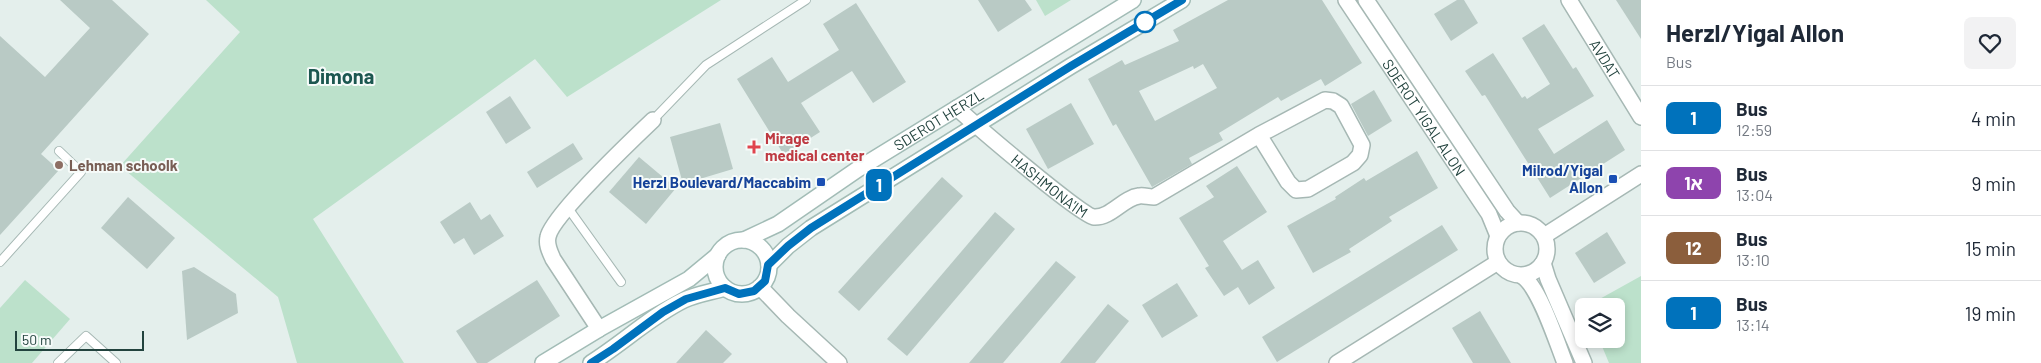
<!DOCTYPE html>
<meta charset="utf-8">
<style>
body{margin:0;font-family:Barlow,"Noto Sans Hebrew",sans-serif;background:#f2f2f3;color:#1f2937;height:100vh;display:flex;flex-direction:column;font-size:19px;white-space:nowrap}
*{box-sizing:border-box;margin:0}
p{font-size:16px;color:#747a83}
.icon{flex:none;width:28px;height:28px;fill:none;stroke:currentColor;stroke-width:2;stroke-linecap:round;stroke-linejoin:round}
.map{position:relative;flex:1;overflow:hidden}
.sheet{display:flex;flex-direction:column;background:#fff;width:400px}
.sheet>*{flex:none}
.badge{padding:0 10px;border-radius:8px;font-size:18px;line-height:32px}
.buttons{position:absolute;left:1575px;top:298px;display:grid;gap:10px}
.buttons a{display:grid;place-items:center;width:50px;height:50px;border-radius:8px;background:#fff;box-shadow:0 2px 8px #0003;font-size:25px}
.scale{position:absolute;left:15px;bottom:12px;width:129px;box-sizing:border-box;padding-left:5px;border:2px solid #22433e;border-top:0;font-size:14px;line-height:18px;white-space:nowrap;color:#22433e;-webkit-text-stroke:4px #f6fbf9;paint-order:stroke}
.map>.badge{position:absolute;translate:-50% -50%;box-shadow:0 0 0 2px #fff}
.round{display:grid;place-items:center;flex:none;width:52px;height:52px;border-radius:8px;background:#f2f2f3}
.overview{display:flex;align-items:center;justify-content:space-between;height:85px;padding:0 25px}
h1{font-size:24px;font-weight:700;line-height:38px}
ul{padding:0;list-style:none}
li{display:flex;align-items:center;gap:15px;height:65px;padding:0 25px;border-top:1px solid #e0e1e3}
li div{flex:1}
li b{display:block;font-size:19px}
li em{font-style:normal}
li .badge{min-width:55px;font-weight:700;text-align:center}
main{display:flex;flex:1;min-height:0}
.map>svg:first-child{display:block}
.green{fill:#bce1cb}
.building{fill:#b9cac5;fill-rule:evenodd}
.lines{fill:none;stroke-linecap:round;stroke-linejoin:round}
.service-casing{stroke:#a6b8b4;stroke-width:10}
.minor-casing{stroke:#a6b8b4;stroke-width:18}
.tertiary-casing{stroke:#a6b8b4;stroke-width:18}
.secondary-casing{stroke:#a2bcb6;stroke-width:18}
.service{stroke:#fff;stroke-width:8}
.minor{stroke:#fff;stroke-width:15}
.tertiary{stroke:#fff;stroke-width:15}
.secondary{stroke:#fff;stroke-width:15}
.line-casing{stroke:#fff;stroke-width:11}
.line{stroke:#0072bc;stroke-width:8}
.stop-dot{fill:#fff;stroke:#0072bc;stroke-width:2.5}
.health-dot{fill:#e0444e;stroke:#f6fbf9;stroke-width:2}
.education-dot{fill:#8d6e63;stroke:#f6fbf9;stroke-width:2}
.transit-dot{fill:#1a4fb4;stroke:#f6fbf9;stroke-width:2}
.labels{text-anchor:middle;dominant-baseline:central;stroke-width:4;stroke-linejoin:round;paint-order:stroke}
.street-label{font-size:15px;fill:#22433e;stroke:#f6fbf9}
.health-label{font-size:15px;font-weight:bold;fill:#be3a42;stroke:#f6fbf9;text-anchor:start}
.education-label{font-size:15px;font-weight:bold;fill:#785e54;stroke:#f6fbf9;text-anchor:start}
.transit-label{font-size:15px;font-weight:bold;fill:#164399;stroke:#f6fbf9;text-anchor:end}
.district-label{font-size:20px;font-weight:bold;fill:#1c5750;stroke:#f6fbf9}
</style>
<main>
<div class="map">
<svg width="1641" height="363" viewBox="0 0 1641 363">
<rect width="100%" height="100%" fill="#e4efec"/>
<g class="green">
<path d="M206 0H721L567 97 535 59 313 219 404 363H297L278 297 120 166 240 32Z"/>
<path d="M1036 0H1071L1045 16Z"/>
<path d="M1641 276V363H1609L1599 339H1616V306H1587Z"/>
<path d="M25 280 70 319 32 363H0V308Z"/>
</g>
<g class="building">
<path d="M60 0H112L149 34 41 154 59 170 0 235V36L45 77 90 28Z"/>
<path d="M978 0H1025L1032 10 998 32Z"/>
<path d="M1228 0H1322L1362 63 1325 86 1321 79 1281 101 1278 97 1219 133 1223 140 1189 158 1192 164 1152 187 1116 124 1113 126 1088 79 1122 60 1125 65 1179 41 1173 30ZM1203 64 1217 88 1155 121 1139 91 1193 66 1194 69Z"/>
<path d="M1457 0H1464L1478 23 1451 41 1434 14Z"/>
<path d="M1616 0H1641V39Z"/>
<path d="M856 3 906 82 873 103 852 71 801 103 820 132 784 155 737 79 772 57 788 82 839 50 823 24Z"/>
<path d="M1544 24 1573 69 1576 67 1594 96 1538 129 1554 154 1607 120 1625 150 1550 198 1485 95 1482 96 1465 71 1493 53 1522 98 1525 96 1527 99 1550 84 1522 38Z"/>
<path d="M1374 90 1392 121 1368 136 1351 104Z"/>
<path d="M510 96 531 128 506 144 486 112Z"/>
<path d="M1071 103 1094 144 1048 169 1026 129Z"/>
<path d="M720 123 733 169 683 184 670 137Z"/>
<path d="M573 143 583 159 537 188 527 172Z"/>
<path d="M1417 151 1438 188 1389 217 1392 221 1349 249 1351 252 1313 273 1287 226 1336 199 1335 197 1364 178 1366 181Z"/>
<path d="M639 157 676 188 646 224 609 192Z"/>
<path d="M1237 166 1267 212 1223 241 1242 270 1258 260 1275 288 1249 305 1238 287 1224 296 1205 268 1209 266 1179 218 1214 197 1206 186Z"/>
<path d="M942 177 963 196 859 311 838 292Z"/>
<path d="M128 197 175 238 147 269 101 228Z"/>
<path d="M470 202 481 220 490 214 504 236 474 255 464 238 454 244 440 222Z"/>
<path d="M995 212 1015 229 907 356 887 339Z"/>
<path d="M1442 225 1458 250 1277 362 1262 337Z"/>
<path d="M1607 232 1626 263 1594 283 1575 253Z"/>
<path d="M1056 261 1076 277 1003 363H969Z"/>
<path d="M194 267 236 294 238 313 187 340 182 271Z"/>
<path d="M537 280 560 316 487 363H477L456 331Z"/>
<path d="M1177 283 1198 316 1162 338 1142 305Z"/>
<path d="M1108 304 1129 321 1095 363H1060Z"/>
<path d="M1480 311 1511 363H1473L1452 328Z"/>
<path d="M706 330 732 354 723 363H676Z"/>
</g>
<g class="lines">
<defs>
<g id="service">
<path d="M653 120 706 65 806 0"/>
<path d="M568 208 621 282"/>
<path d="M0 262 81 172 59 151"/>
<path d="M58 363 86 336 116 363"/>
</g>
<g id="minor">
<path id="s1" d="M1569 0 1641 117"/>
<path id="s2" d="M957 108C973 123 1081 216 1094 217 1111 218 1123 198 1139 196 1143 195 1149 197 1154 197L1259 135 1325 100 1333 101 1341 106 1362 145 1360 155 1353 163 1308 189 1296 190 1288 182 1259 135"/>
<path d="M1544 236 1641 174"/>
<path d="M760 287 788 316 839 363"/>
<path d="M599 329 553 259C550 252 546 245 548 237 551 217 634 138 653 120"/>
<path d="M1337 363 1498 262"/>
</g>
<g id="tertiary">
<path id="s3" d="M1346 0 1489 214 1498 236"/>
<path d="M1366 0 1507 211 1518 223"/>
<circle cx="1521" cy="249" r="26"/>
<path d="M1543 263 1548 279 1584 363"/>
<path d="M1522 276C1539 286 1557 343 1565 363"/>
</g>
<g id="secondary">
<path id="s4" d="M744 240 778 224 858 169 1133 0"/>
<circle cx="742" cy="267" r="27"/>
<path d="M769 265 788 246 811 228 1071 66 1182 0"/>
<path d="M543 363 599 329 689 279 718 255"/>
<path d="M591 363C623 343 651 316 684 300 697 294 712 292 725 288"/>
</g>
</defs>
<use href="#service" class="service-casing"/>
<use href="#minor" class="minor-casing"/>
<use href="#tertiary" class="tertiary-casing"/>
<use href="#secondary" class="secondary-casing"/>
<use href="#service" class="service"/>
<use href="#minor" class="minor"/>
<use href="#tertiary" class="tertiary"/>
<use href="#secondary" class="secondary"/>
</g>
<g class="lines">
<defs>
<path id="line" d="M591 363 613 349 663 312 686 299 725 288 739 294 754 291 765 281 768 265 788 246 811 228 1071 66 1182 0"/>
</defs>
<use href="#line" class="line-casing"/>
<use href="#line" class="line"/>
</g>
<circle class="stop-dot" cx="1145" cy="22" r="10"/>
<path class="health-dot" d="M751.5 139.5h5v5h5v5h-5v5h-5v-5h-5v-5h5z"/>
<circle class="education-dot" cx="59" cy="165" r="5"/>
<g class="transit-dot">
<rect x="1608" y="174" width="10" height="10" rx="2.5"/>
<rect x="816" y="177" width="10" height="10" rx="2.5"/>
</g>
<g class="labels">
<g class="street-label">
<text stroke="none"><textPath href="#s1" startOffset="69">AVDAT</textPath></text>
<text stroke="none"><textPath href="#s3" startOffset="141">SDEROT YIGAL ALON</textPath></text>
<text stroke="none"><textPath href="#s4" startOffset="229">SDEROT HERZL</textPath></text>
<text stroke="none"><textPath href="#s2" startOffset="121">HASHMONA'IM</textPath></text>
</g>
<g class="health-label">
<text x="765" y="138">Mirage<tspan x="765" dy="17">medical center</tspan></text>
</g>
<g class="education-label">
<text x="69" y="165">Lehman schoolk</text>
</g>
<g class="transit-label">
<text x="1603" y="170">Milrod/Yigal<tspan x="1603" dy="17">Allon</tspan></text>
<text x="811" y="182">Herzl Boulevard/Maccabim</text>
</g>
<g class="district-label">
<text x="341" y="76">Dimona</text>
</g>
</g>
</svg>
<div class="buttons">
<a><svg class="icon" aria-label="layers" viewBox="0 0 24 24"><path d="M12 4l9 5-9 5-9-5zM3 14l9 5 9-5"/></svg></a>
</div>
<div class="scale">50 m</div>
<b class="badge" style="left:879px;top:185px;background:#0072bc;color:#fff">1</b>
</div>
<section class="sheet">
<div class="overview"><div><h1>Herzl/Yigal Allon</h1><p>Bus</p></div><a class="round"><svg class="icon" aria-label="heart" viewBox="0 0 24 24"><path d="M12 20l-8-8c-3-5 5-10 8-4 3-6 11-1 8 4z"/></svg></a></div>
<ul>
<li><span class="badge" style="background:#0072bc;color:#fff">1</span><div><b>Bus</b><p>12:59</p></div><em>4 min</em></li>
<li><span class="badge" style="background:#8e44ad;color:#fff">1א</span><div><b>Bus</b><p>13:04</p></div><em>9 min</em></li>
<li><span class="badge" style="background:#8b5e3c;color:#fff">12</span><div><b>Bus</b><p>13:10</p></div><em>15 min</em></li>
<li><span class="badge" style="background:#0072bc;color:#fff">1</span><div><b>Bus</b><p>13:14</p></div><em>19 min</em></li>
</ul>
</section>
</main>
